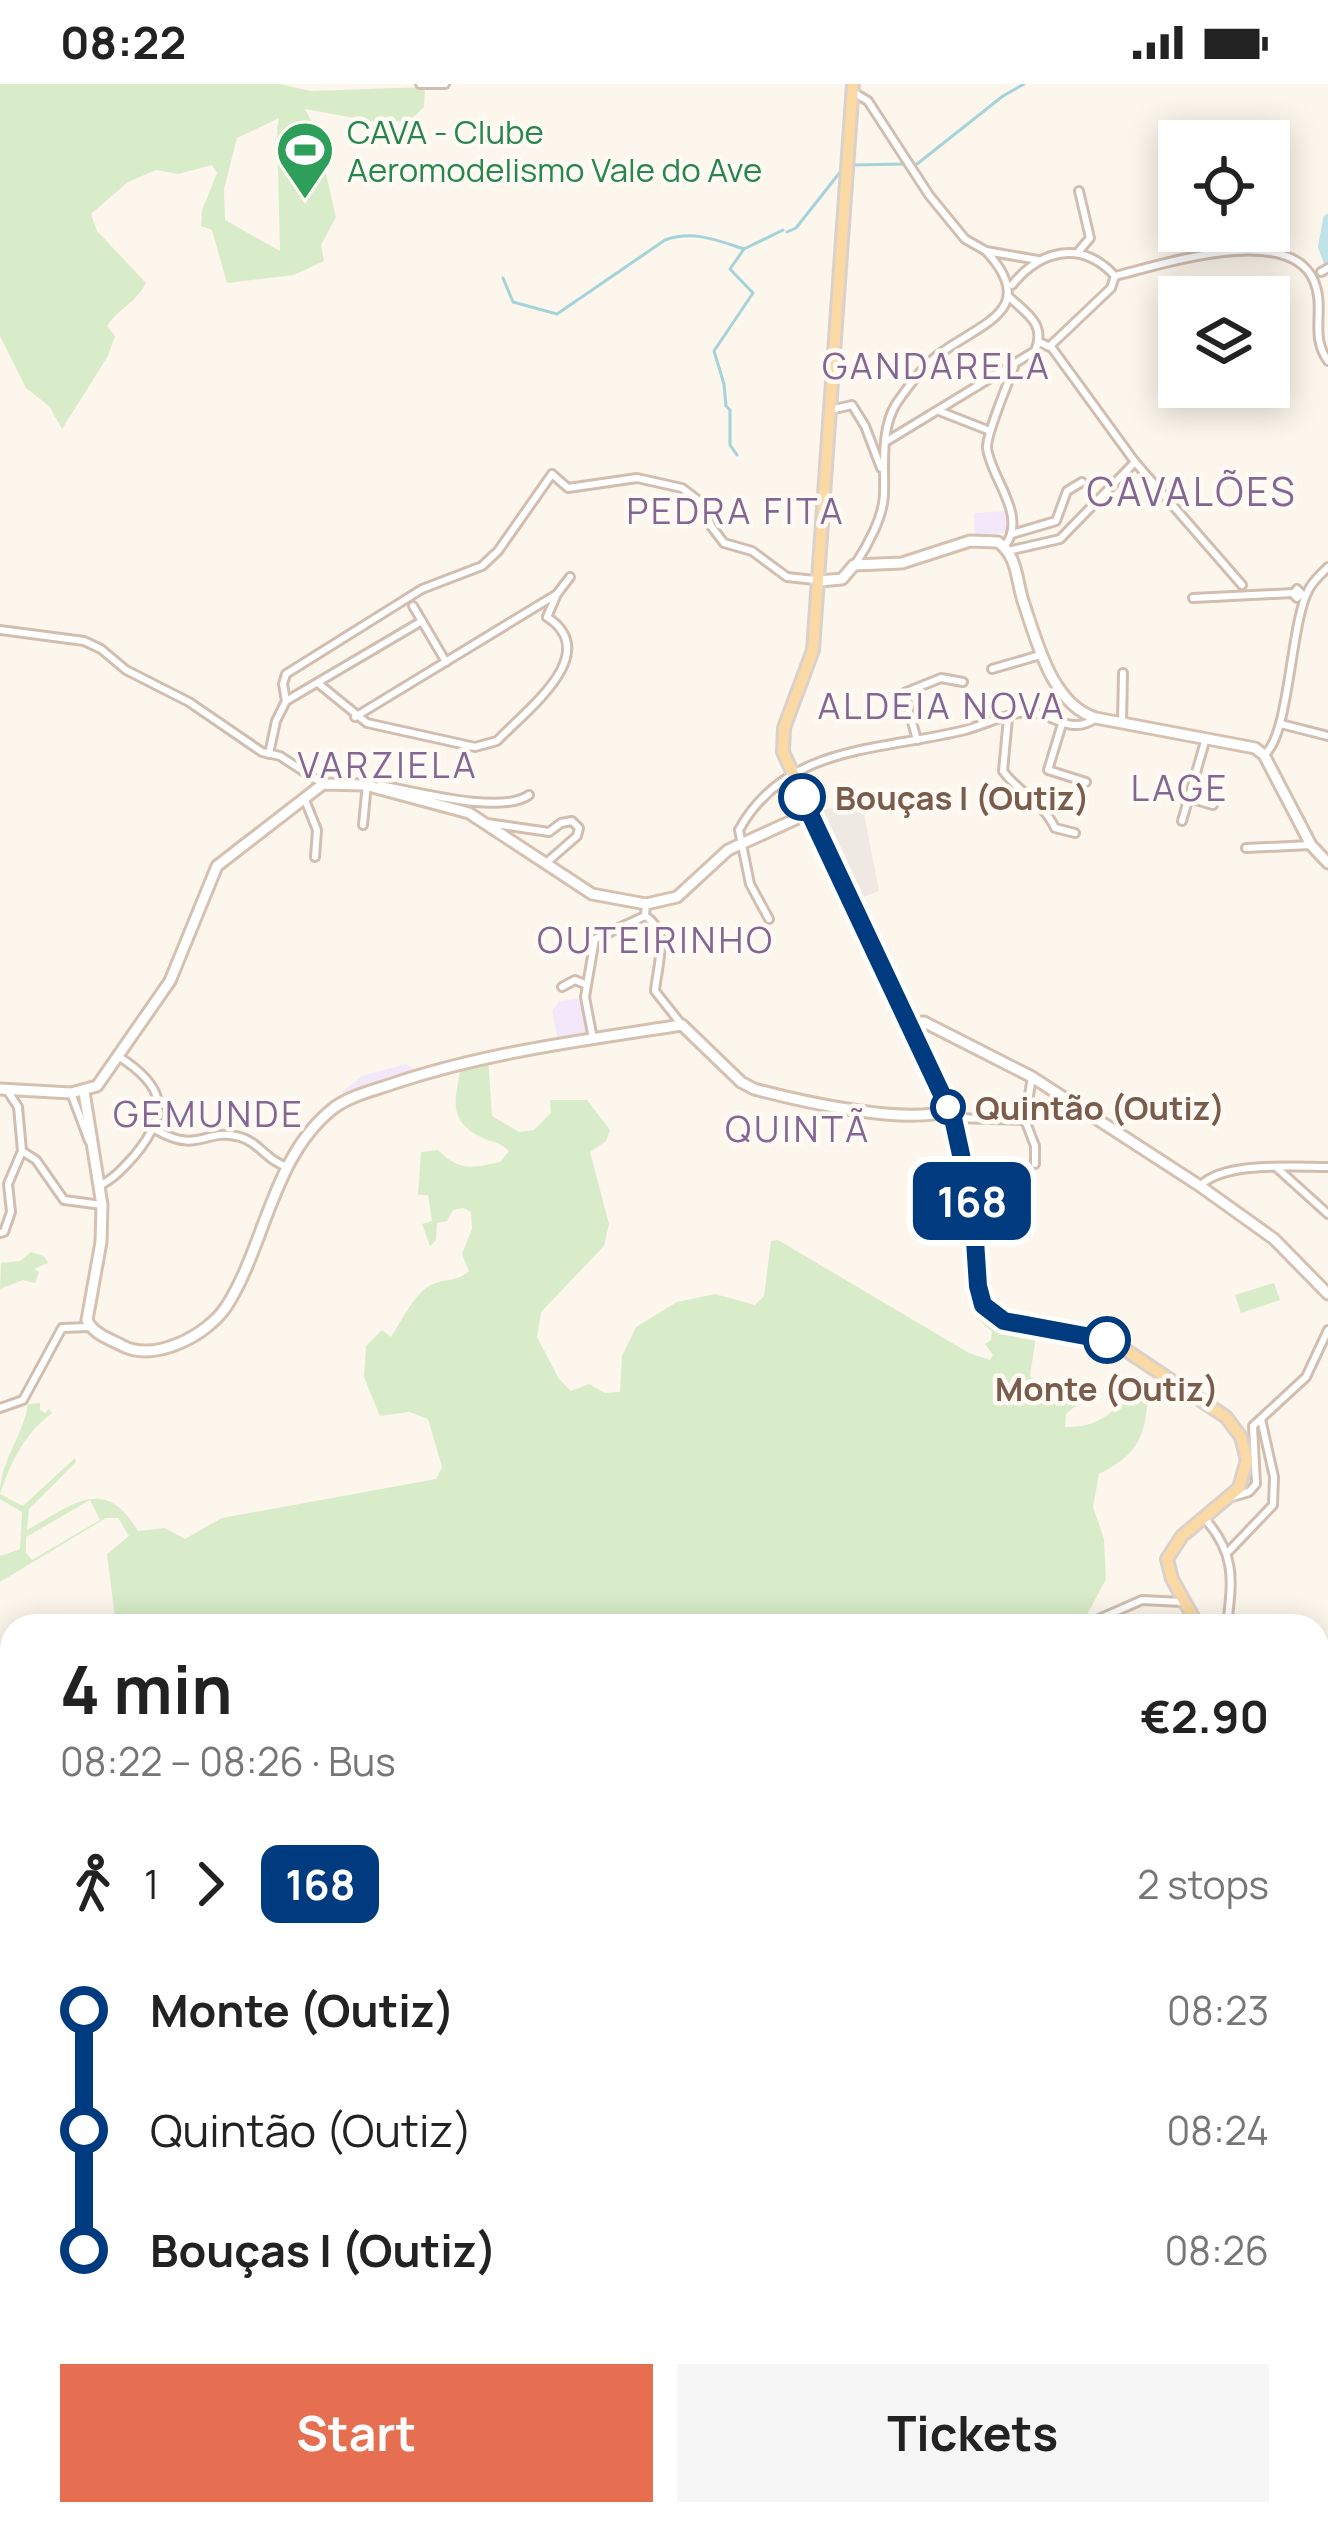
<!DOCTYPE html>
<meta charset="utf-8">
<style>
body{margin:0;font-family:Manrope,sans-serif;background:#f6f6f6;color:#222;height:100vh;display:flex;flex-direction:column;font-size:45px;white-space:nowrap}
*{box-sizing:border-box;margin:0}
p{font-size:39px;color:#767676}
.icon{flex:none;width:66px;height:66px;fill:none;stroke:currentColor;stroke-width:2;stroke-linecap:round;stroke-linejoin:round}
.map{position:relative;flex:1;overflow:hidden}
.sheet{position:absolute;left:0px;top:1530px;width:1329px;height:912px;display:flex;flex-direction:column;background:#fff;border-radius:36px 36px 0 0;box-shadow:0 6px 30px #0003}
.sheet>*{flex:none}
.badge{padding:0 24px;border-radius:18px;font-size:42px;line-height:78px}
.fabs{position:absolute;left:1158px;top:36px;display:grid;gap:24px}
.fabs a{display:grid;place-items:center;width:132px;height:132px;border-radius:0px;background:#fff;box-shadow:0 6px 30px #0003;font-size:60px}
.map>.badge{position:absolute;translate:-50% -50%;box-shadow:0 0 0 6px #fff}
.legs{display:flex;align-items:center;gap:18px;height:132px;padding:0 60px;font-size:39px}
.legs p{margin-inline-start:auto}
.summary{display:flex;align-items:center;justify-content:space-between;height:204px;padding:0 60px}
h1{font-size:66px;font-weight:700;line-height:90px}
.button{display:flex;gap:24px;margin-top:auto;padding:24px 60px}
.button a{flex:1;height:138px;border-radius:0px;background:#e76f51;color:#fff;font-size:48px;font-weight:700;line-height:138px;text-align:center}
.button a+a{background:#f6f6f6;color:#222}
ul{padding:0 60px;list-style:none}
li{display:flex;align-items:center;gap:42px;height:120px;font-size:45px}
li i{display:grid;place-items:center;width:18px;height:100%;margin:0 15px;background:currentColor}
li i::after{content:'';width:30px;height:30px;margin:-15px;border:9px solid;border-radius:50%;background:#fff}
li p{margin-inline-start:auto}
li:first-child i{background:linear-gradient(#0000 50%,currentColor 0)}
li:last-child i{background:linear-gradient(currentColor 50%,#0000 0)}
.status{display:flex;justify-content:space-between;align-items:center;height:84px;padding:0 60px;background:#fff;direction:ltr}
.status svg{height:33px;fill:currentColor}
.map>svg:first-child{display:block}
.industrial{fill:#efe9e4}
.education{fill:#f3e8fa}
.green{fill:#d8ecc9;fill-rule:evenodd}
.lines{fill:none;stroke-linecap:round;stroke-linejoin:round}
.stream{stroke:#a5d3da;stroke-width:3}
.river{stroke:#bfe3e8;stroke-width:10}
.street-casing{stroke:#d1beb0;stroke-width:12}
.secondary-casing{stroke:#d6c0b0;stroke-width:15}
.primary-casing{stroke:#dad1cd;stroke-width:16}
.street{stroke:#fff;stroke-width:6}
.secondary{stroke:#fff;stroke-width:9}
.primary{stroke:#fbd9a5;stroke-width:10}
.line-1-casing{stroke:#fff;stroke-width:27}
.line-1{stroke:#003b80;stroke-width:18}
.stop-1-dot{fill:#fff;stroke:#003b80;stroke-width:6}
.labels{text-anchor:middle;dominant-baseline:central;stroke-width:9;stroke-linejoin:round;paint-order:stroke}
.leisure-label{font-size:33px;fill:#27864d;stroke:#fffaf3;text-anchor:start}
.stop-label{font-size:33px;font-weight:bold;fill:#7a5c4d;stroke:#fffaf3;text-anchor:start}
.neighbourhood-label{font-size:36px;letter-spacing:3px;fill:#846695;stroke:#fffaf3}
.quarter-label{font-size:39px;letter-spacing:3px;fill:#846695;stroke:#fffaf3}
</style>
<div class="status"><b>08:22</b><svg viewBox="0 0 49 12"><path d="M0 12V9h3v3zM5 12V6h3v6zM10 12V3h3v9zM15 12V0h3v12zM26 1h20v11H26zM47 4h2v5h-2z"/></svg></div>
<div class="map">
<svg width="1328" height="2442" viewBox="0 0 1328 2442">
<rect width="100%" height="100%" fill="#fdf6ec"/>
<g class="industrial">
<path d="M861 714 879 807 855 816 815 729Z"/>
<path d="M904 2430H1006L997 2442H900L906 2439Z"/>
</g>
<g class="education">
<path d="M1008 427V448L975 453 974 429Z"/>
<path d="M585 914 590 952 558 957 552 927 559 917Z"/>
<path d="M405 980 420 988 345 1013 342 1008 362 992Z"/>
</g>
<g class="green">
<path d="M0 0H279L311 7 425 3 424 23 409 37 376 38 305 25 316 46 336 133 321 161 324 177 294 191 227 199 212 146 201 142 202 126 217 89 212 81 178 90 156 86 128 98 91 130 97 147 146 199C134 221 120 223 107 242L115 252 108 272 62 345 49 322 26 304 0 252ZM279 34 277 44 280 167 225 136 224 105 237 54Z"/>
<path d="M488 974 492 1032 519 1048 534 1046 551 1029 550 1016H587L610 1046 606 1057 590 1068 609 1140 604 1162 541 1228 537 1253 559 1295 571 1307 589 1300 605 1309 620 1308 622 1272 636 1243 677 1218 715 1210 755 1221 764 1212 771 1157 778 1156 969 1269 990 1276 993 1271 985 1260 991 1256 992 1247C968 1230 964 1210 970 1182L973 1184C969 1238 992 1237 1037 1246L1030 1292 1065 1319H1079L1066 1330 1065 1343C1101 1344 1113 1327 1137 1303L1148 1307C1146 1352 1139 1370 1099 1390L1093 1423 1104 1455 1106 1495 1081 1542H116L107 1470 129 1452 118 1434H106L0 1498V1472L20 1465 22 1428 0 1415V1410L23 1422 75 1374 76 1378 29 1425 27 1446C73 1421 104 1390 138 1447L165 1444 185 1455 222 1434 436 1395 442 1383 428 1335 409 1328 380 1332 364 1293 366 1262 382 1246 391 1253C402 1237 415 1207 433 1200 447 1194 457 1198 469 1187L462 1170 472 1145 471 1128 463 1124 453 1126 447 1137 437 1139 436 1156 430 1162 422 1140 432 1137 428 1111H418L421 1068 438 1066C460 1088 472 1084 500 1078L509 1067C498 1056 487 1058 475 1050 445 1032 458 1007 461 981ZM90 1416 100 1436 32 1476 26 1469V1453Z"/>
<path d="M31 1168 44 1172 48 1179 34 1185 39 1188 35 1199 23 1196 0 1205 1 1179 20 1177Z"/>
<path d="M1274 1199 1280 1216 1241 1229 1235 1211Z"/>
<path d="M40 1319V1326L45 1329 49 1325 52 1329C24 1350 11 1378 0 1410 0 1376 23 1353 28 1320Z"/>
<path d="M0 1654 12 1664V2430H106L112 2442H0Z"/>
<path d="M1328 1853V2352L1317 2334V2300L1328 2296 1322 2279 1317 2281 1321 2291 1317 2292 1321 2274H1317V1858L1321 1861Z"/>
<path d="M1321 2349 1322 2361 1328 2359V2442H1316L1308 2430H1317V2351Z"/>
<path d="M122 2430H174L181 2441 196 2430H213L220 2442H124Z"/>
<path d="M982 2430H1023L1029 2439 1032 2438 1033 2430H1043L1042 2442H1013L1010 2437 983 2442Z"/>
</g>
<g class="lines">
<g class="stream">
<path d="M917 80 1003 12 1024 0"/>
<path d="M853 81 904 80"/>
<path d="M787 148 796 144 841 87"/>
<path d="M503 194 513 218 557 230 665 156C694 146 716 156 744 165"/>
<path d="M737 371 730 361V326L726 322 724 300 714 267 753 209 730 185 744 165 783 146"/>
</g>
<path class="river" d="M1328 135 1323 163 1328 176"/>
<defs>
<g id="street">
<path d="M420 0H445"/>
<path d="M853 8 868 17 929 111 965 155 986 167 1038 176"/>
<path d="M1079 167 1090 154 1079 107"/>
<path d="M1321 188 1328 184"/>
<path d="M1115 192C1160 181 1289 138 1314 197 1326 225 1309 251 1328 277"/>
<path d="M1012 201C1041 165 1082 156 1115 192"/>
<path d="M1039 258 1052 264 1135 378"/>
<path d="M1050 262 1111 204 1115 192"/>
<path d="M830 326 852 321 865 342 881 384"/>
<path d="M939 327 990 347"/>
<path d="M887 357 1035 267C1047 240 1026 229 1008 212"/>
<path d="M1012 450 1056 437 1067 407 1082 398"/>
<path d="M1005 462C1028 431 991 395 987 364 986 351 1008 299 1014 283"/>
<path d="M1008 467 1060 455 1135 378 1242 501"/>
<path d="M856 479C868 461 883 433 884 411 885 383 880 346 896 320 907 304 924 282 938 271 980 239 1041 227 986 167"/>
<path d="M1297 505 1302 510 1297 514 1293 510Z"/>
<path d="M1193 514 1293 509"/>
<path d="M413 522 446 578"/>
<path d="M547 533 557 510"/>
<path d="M0 546 84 557 101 565 126 586 189 618 262 668 280 672 323 700"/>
<path d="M992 585 1040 571"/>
<path d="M319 600 367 639 475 663 497 657C525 627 604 570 547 533"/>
<path d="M286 617 283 600 286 590 422 505 482 482 498 467 552 390 568 404 637 394 682 404 703 420 711 442 724 459 752 467 787 493 815 496"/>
<path d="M286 617 422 537"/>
<path d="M355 633 557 510 570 493"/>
<path d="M1008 634 1003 687C1020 710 1043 718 1055 744L1075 749"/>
<path d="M1122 637 1123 589"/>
<path d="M1062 640 1048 686 1086 698"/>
<path d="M1281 640 1328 652"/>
<path d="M917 656 904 609 941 594 963 598"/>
<path d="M269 670 276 637 286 617"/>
<path d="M1264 671C1290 652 1290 538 1309 505 1313 497 1321 490 1328 483"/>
<path d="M380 701C414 707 501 731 529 711"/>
<path d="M1165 707 1213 721"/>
<path d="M305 716 317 746 315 773"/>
<path d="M1182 737 1206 654"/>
<path d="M487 739 549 748 561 739 572 737 579 744 577 752 546 779"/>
<path d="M363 741 367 699"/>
<path d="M1246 764 1311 761"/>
<path d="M646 820 645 832C671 847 657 882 655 907L682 941"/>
<path d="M769 835 750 800 739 746C786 660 881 667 965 646 984 641 1007 629 1027 628 1053 628 1070 653 1096 634"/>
<path d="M587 901 595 855 645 832"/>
<path d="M562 903 575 896 587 901 585 913 593 955"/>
<path d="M71 1009 89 1057"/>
<path d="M953 1034 1025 1036 1032 993"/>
<path d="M1025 1036 1035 1062V1080"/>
<path d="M156 1046C200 1071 204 1043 240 1053 259 1058 268 1078 288 1083"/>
<path d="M22 1067 36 1076 64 1116 102 1121"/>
<path d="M1277 1084 1328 1130"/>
<path d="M99 1102C114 1095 124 1083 135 1071 171 1027 165 1002 118 972"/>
<path d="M1200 1102C1224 1077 1294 1083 1328 1083"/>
<path d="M0 1149 4 1148 11 1128 8 1100 22 1067 18 1023 7 1006"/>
<path d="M0 1324 23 1316 62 1244 89 1243"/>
<path d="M1232 1413 1249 1408 1256 1400 1253 1342 1306 1293 1328 1246"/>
<path d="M1205 1435C1237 1471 1232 1498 1227 1542"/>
<path d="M1229 1467 1273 1421 1274 1393 1261 1335"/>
<path d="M1083 1542 1142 1516 1182 1518"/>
<path d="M1317 1637 1328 1631"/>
<path d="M0 1650 12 1659"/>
<path d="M1317 1765V1781"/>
<path d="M1317 1789 1328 1794"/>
<path d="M0 2379 12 2382"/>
<path d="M216 2430 223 2442"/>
<path d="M333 2430 339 2442"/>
<path d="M376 2430 386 2442"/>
<path d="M1298 2430 1306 2442"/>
<path d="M317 2442 328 2430"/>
</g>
<g id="secondary">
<path d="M819 497 842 495 854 481 902 479 970 457 998 458C1018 473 1016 495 1023 517 1037 558 1052 621 1096 634L1255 664 1264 671 1311 761 1328 779"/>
<path d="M909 939 924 938 1032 993 1200 1102 1274 1155 1328 1210"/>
<path d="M0 1005 71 1009 97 1002 170 897 217 782 323 700 365 701 469 729 592 810 646 820 677 813 728 766 798 734H811"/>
<path d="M84 1008 102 1121 101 1158 87 1236C93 1250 110 1255 123 1262 155 1278 206 1252 226 1223 266 1161 272 1071 335 1023 352 1011 375 1006 395 999 488 968 585 956 682 941L741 998 754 1005C799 1017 908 1042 950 1026"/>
<path d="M860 2430 866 2442"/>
<path d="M631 2442 639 2430"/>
</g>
<g id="primary">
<path d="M853 0 813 566 784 644 783 668 953 1034 973 1126 978 1202 983 1221 1000 1236 1090 1251 1118 1261 1226 1333 1241 1353 1247 1376 1239 1404 1182 1452 1167 1475 1172 1495 1198 1542"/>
<path d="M1073 2430 1074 2442"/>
</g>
</defs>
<use href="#street" class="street-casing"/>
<use href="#secondary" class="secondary-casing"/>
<use href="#primary" class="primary-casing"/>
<use href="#street" class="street"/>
<use href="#secondary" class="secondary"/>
<use href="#primary" class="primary"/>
</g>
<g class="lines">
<defs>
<path id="line-1" d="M802 713 953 1034 973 1126 978 1202 983 1221 1004 1237 1107 1256"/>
</defs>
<use href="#line-1" class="line-1-casing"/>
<use href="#line-1" class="line-1"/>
</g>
<defs>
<symbol id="stadium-pin" viewBox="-11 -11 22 30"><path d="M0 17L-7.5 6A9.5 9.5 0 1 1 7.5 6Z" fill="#2e9e5b" stroke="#fffaf3"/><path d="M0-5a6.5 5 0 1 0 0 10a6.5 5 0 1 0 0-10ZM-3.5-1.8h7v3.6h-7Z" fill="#fff"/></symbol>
</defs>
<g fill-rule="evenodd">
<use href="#stadium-pin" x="272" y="33" width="66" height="90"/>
</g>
<g class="stop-1-dot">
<circle cx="802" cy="713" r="21"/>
<circle cx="948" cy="1023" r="15"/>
<circle cx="1107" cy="1256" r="21"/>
</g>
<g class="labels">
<g class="leisure-label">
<text x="347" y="47">CAVA - Clube<tspan x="347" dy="38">Aeromodelismo Vale do Ave</tspan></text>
</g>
<g class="stop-label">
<text x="835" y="713">Bouças I (Outiz)</text>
<text x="975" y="1023">Quintão (Outiz)</text>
<text x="1107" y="1304" text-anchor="middle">Monte (Outiz)</text>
</g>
<g class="neighbourhood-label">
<text x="937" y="281">GANDARELA</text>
<text x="736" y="426">PEDRA FITA</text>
<text x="942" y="621">ALDEIA NOVA</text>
<text x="388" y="680">VARZIELA</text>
<text x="1180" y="703">LAGE</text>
<text x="656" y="855">OUTEIRINHO</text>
<text x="209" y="1029">GEMUNDE</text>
<text x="798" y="1044">QUINTÃ</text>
</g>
<g class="quarter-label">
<text x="1192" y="407">CAVALÕES</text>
</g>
</g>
</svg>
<div class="fabs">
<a><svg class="icon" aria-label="locate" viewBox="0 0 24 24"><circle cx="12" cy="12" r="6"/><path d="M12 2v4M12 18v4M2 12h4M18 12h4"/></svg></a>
<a><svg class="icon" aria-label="layers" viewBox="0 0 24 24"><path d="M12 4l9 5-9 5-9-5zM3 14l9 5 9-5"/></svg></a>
</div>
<b class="badge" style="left:972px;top:1117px;background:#003b80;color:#fff">168</b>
<section class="sheet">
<div class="summary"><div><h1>4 min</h1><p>08:22 – 08:26 · Bus</p></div><b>€2.90</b></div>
<div class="legs"><svg class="icon" aria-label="walk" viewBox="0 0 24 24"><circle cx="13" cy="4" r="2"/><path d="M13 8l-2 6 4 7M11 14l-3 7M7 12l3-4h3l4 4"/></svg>1<svg class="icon" aria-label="forward" viewBox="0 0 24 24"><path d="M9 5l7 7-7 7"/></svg><b class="badge" style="background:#003b80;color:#fff">168</b><p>2 stops</p></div>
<ul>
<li><i style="color:#003b80"></i><b>Monte (Outiz)</b><p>08:23</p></li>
<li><i style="color:#003b80"></i><span>Quintão (Outiz)</span><p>08:24</p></li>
<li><i style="color:#003b80"></i><b>Bouças I (Outiz)</b><p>08:26</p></li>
</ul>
<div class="button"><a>Start</a><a>Tickets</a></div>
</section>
</div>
